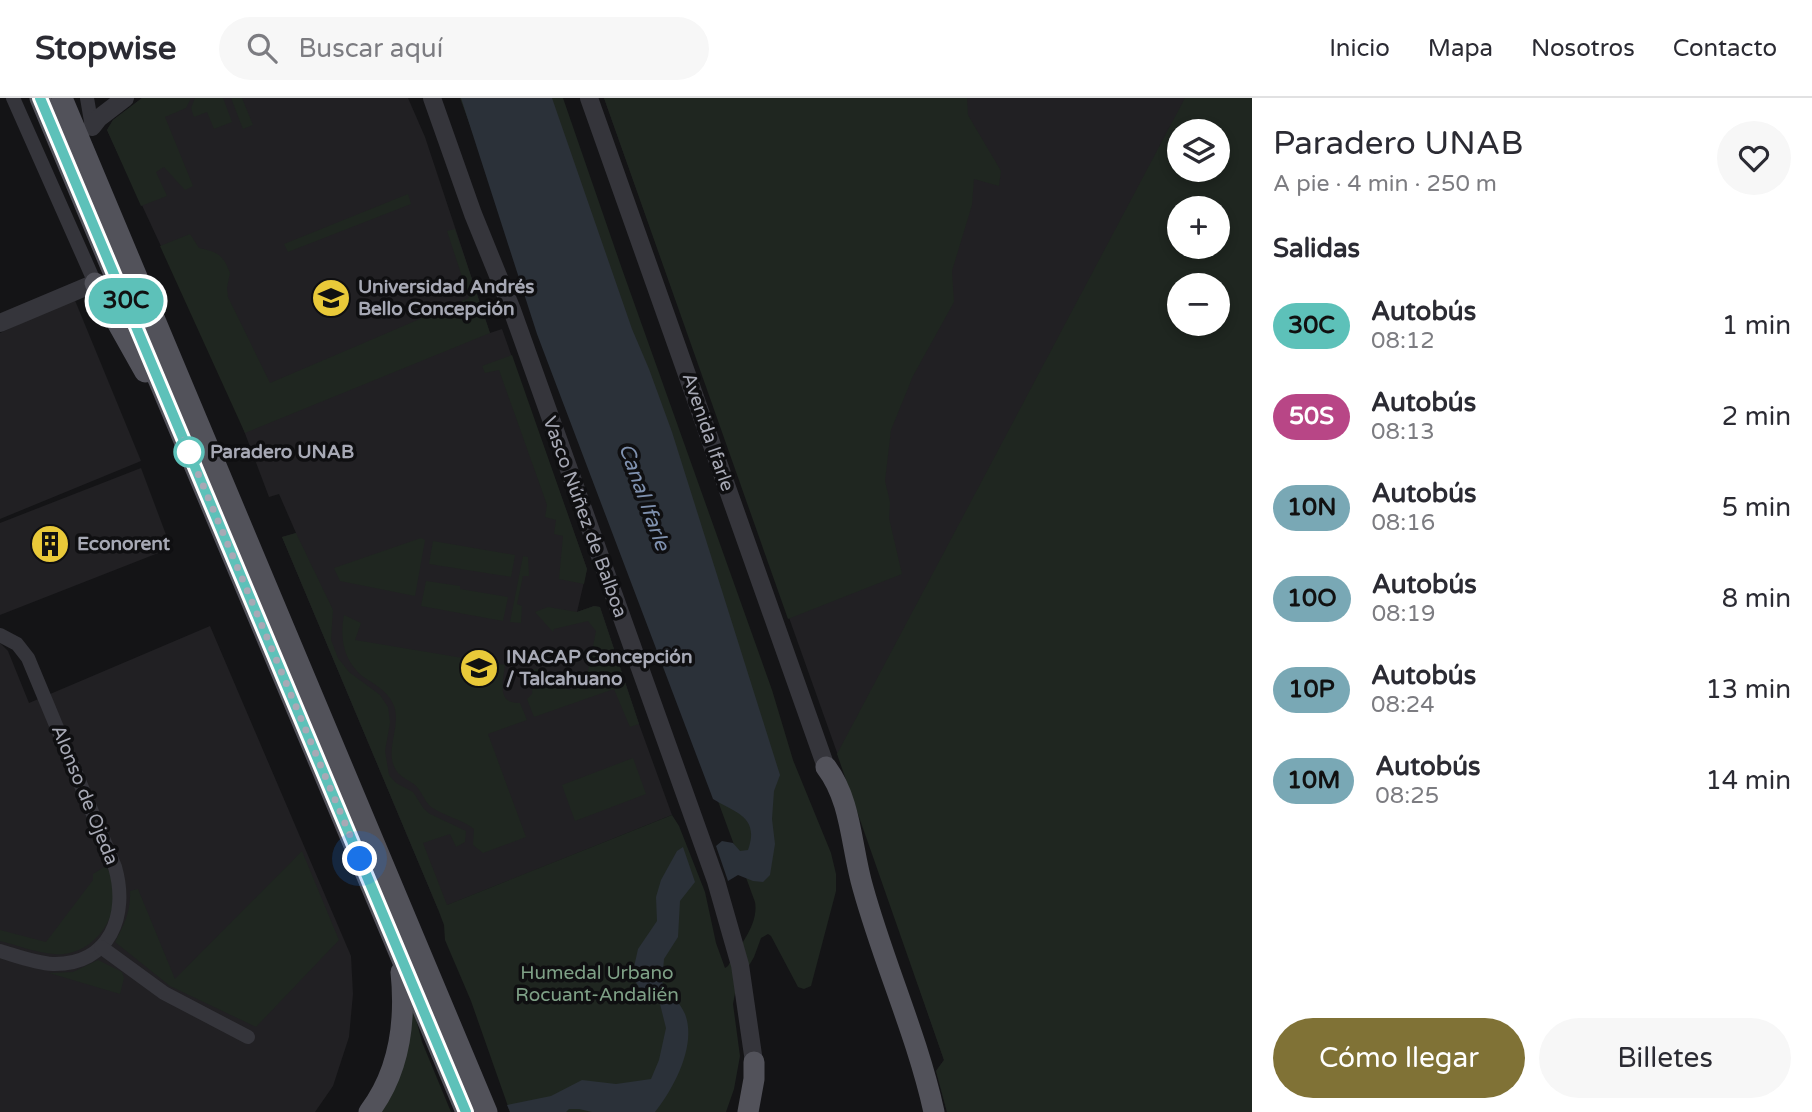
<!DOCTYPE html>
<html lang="es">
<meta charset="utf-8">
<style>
body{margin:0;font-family:"Varela Round",sans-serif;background:#f7f7f7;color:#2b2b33;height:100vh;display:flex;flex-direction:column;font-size:26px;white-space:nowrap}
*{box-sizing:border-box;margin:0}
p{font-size:23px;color:#7c7c81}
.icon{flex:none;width:38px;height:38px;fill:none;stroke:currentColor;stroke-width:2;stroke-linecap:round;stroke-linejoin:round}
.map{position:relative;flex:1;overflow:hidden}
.panel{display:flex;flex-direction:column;background:#fff;width:560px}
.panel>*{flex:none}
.badge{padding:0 14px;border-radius:23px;font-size:24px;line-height:46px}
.buttons{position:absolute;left:1167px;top:21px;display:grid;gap:14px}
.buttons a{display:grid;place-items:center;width:63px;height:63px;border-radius:50%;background:#fff;box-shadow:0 4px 10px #0003;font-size:35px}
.you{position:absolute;width:35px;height:35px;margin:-18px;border:5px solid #fff;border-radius:50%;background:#1a73e8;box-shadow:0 0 0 10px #1a73e833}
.map>.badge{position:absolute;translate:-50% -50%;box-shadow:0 0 0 4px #fff}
h2{padding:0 21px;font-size:26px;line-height:63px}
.round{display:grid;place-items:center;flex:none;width:74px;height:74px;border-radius:37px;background:#f7f7f7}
.summary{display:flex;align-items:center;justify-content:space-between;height:119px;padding:0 21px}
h1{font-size:33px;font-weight:600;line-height:52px}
.cta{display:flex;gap:14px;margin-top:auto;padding:14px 21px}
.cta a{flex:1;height:80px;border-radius:42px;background:#807236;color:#fff;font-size:28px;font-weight:600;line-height:80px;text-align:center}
.cta a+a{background:#f7f7f7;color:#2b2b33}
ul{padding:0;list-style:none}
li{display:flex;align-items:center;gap:21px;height:91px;padding:0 21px}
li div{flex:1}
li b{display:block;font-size:26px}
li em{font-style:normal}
li .badge{min-width:77px;font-weight:700;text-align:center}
header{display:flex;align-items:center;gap:42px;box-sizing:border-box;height:98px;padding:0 35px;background:#fff;border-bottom:2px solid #e1e1e2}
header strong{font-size:33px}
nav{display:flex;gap:38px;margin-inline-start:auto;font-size:24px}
.search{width:490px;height:63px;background:#f7f7f7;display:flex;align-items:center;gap:18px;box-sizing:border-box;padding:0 24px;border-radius:38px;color:#7c7c81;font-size:26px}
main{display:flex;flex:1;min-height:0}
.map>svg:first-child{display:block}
.built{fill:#212023;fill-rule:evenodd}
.green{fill:#1f2620;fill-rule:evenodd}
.water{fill:#2b3139}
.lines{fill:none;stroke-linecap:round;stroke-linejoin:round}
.minor{stroke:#35353b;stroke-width:14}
.tertiary{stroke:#35353b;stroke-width:18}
.primary{stroke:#52525a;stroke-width:21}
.line-casing{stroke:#fff;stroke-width:16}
.line{stroke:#5dc1b9;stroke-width:10}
.walk{stroke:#a7a9b5;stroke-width:7;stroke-dasharray:0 12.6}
.stop-dot{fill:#fff;stroke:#5dc1b9;stroke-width:3.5}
.labels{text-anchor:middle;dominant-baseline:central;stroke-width:7;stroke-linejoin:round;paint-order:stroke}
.poi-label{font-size:19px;font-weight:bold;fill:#a7a9b5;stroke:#0f0f11;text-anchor:start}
.street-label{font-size:19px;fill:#a7a9b5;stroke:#0f0f11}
.stop-label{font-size:19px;font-weight:bold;fill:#a7a9b5;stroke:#0f0f11;text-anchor:start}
.park-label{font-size:19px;fill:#7ea086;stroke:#0f0f11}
.water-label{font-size:21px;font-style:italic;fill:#7f91af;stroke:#0f0f11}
</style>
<header>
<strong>Stopwise</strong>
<div class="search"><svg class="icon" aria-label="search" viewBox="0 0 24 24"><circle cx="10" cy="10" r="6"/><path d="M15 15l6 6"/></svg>Buscar aquí</div>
<nav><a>Inicio</a><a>Mapa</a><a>Nosotros</a><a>Contacto</a></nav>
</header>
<main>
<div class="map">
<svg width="1252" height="1014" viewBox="0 0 1252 1014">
<rect width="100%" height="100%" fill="#141416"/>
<g class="built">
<path d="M142 0H408L425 39 490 235 502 231 587 471 577 514 594 508 600 509 639 626 672 717 438 811 282 439 296 435 279 396 269 399 232 301 107 32 113 22Z"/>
<path d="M604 0H1252V1014H947L936 973 944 962 871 750ZM1180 33H1218V72H1180ZM1180 110H1218V149H1180ZM1180 187H1218V226H1180Z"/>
<path d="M74 200 141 363 0 421V235Z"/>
<path d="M141 370 171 450 0 517V425Z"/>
<path d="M210 528 351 858 353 896 349 939 333 988 315 1014H0V545L8 553 29 605Z"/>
</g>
<g class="green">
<path d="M142 0H191L186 10 165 19 193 88 185 92 164 69 156 74 167 98 141 108 107 32 113 22Z"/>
<path d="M195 0H223L232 24 214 31 207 14 194 19 191 10Z"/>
<path d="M231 0H242L253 27 243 31Z"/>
<path d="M460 0H563L622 171 772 592 793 662 831 755 836 776V793L811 888 804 891 798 889 771 838 768 836 761 840 754 859 736 890 733 906 740 958 734 991 726 1014H510L471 903 445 842 444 827 438 811 282 439 296 435 333 512 331 542 338 560 349 574 380 597 388 609 390 625 385 653 389 677 396 685 413 694 424 711 430 716 466 733 465 744 456 749 450 736 423 745 447 807 672 717 679 728 705 794 716 845 725 870 728 868C739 848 759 827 755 804Z"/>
<path d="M604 0H967L968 17 1001 73 999 88 974 81 972 107 952 173 954 204 913 278 891 332 885 383 890 404 889 420 902 476 788 521Z"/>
<path d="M1185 0H1252V1014H947L936 973 944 962 837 656ZM1180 33H1218V72H1180ZM1180 110H1218V149H1180ZM1180 187H1218V226H1180Z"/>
<path d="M408 96 411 106 288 154 284 146Z"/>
<path d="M455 131 490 235 245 335 160 148 190 136 199 150C217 154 223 156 230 175L227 190 228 199 270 285 469 200 447 133Z"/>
<path d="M512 257 587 471 584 486 559 481 563 438 554 436 556 422 545 419 547 407 499 272 485 275 482 268Z"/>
<path d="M421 440 425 442 415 498 340 483 334 470Z"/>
<path d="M433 443 515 457 511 479 429 466Z"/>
<path d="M523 458 528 459 529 478H523L517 506 522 508 521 525 510 524Z"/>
<path d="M426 483 460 488V491L508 499 503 523 421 508Z"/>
<path d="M594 508 600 509 639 626 630 629 614 591 534 619 527 601 532 596 534 571 545 572V578H549V575L569 592 585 588 596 533 588 523 554 531 553 534 535 514 548 509 577 514Z"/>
<path d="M344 517 361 525 355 542 505 567C503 583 496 606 520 605L527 622 488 636 526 739 483 755 473 747 474 731C461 721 444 718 431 709 424 703 422 693 415 687 410 683 403 680 398 675 382 655 402 630 394 608 389 595 379 589 368 582 345 567 339 543 344 517Z"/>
<path d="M633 660 646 696 575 723 562 687Z"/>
<path d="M302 753 339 842 256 929 170 888 115 844C124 827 131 813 130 793L138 791 175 881Z"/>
<path d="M106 768C108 772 112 778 113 782 123 818 92 860 54 856 36 855 17 847 0 843V832L46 844 93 782V776Z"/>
<path d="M98 862 122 874 124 880 120 896 49 875 73 874Z"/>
<path d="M413 910 422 944 451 1014H378Z"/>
</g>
<g class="water">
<path d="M461 0H552L632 231 649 271 672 334 780 677 774 693 772 721 775 746 770 777 763 784 753 783 738 777 728 783 716 748 722 743 733 745 740 753 748 752C760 718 735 715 713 701L537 236Z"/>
<path d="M683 749 695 784 680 803 678 839 664 861 662 884C669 895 680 904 685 916 697 947 674 990 655 1014H592L579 1011H569L566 1014H510L507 1007 551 998 582 982 616 986 651 981 659 962 666 930 660 906 645 899 632 878 638 851 657 823 656 799 661 782 677 753Z"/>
</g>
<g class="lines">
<g class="minor">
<path d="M13 0 95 185"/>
<path d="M87 0 92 29"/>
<path d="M0 537 17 546 28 560 115 769C129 817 110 867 53 866 35 865 17 858 0 853"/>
<path d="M101 849 164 895 248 939"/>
</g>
<g class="tertiary">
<path d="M432 0 473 116 512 212 716 783 740 867 754 964"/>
<path d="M589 0 826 669"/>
<path d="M92 29 99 20 125 0"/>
<path d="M0 225 95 185"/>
</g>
<g class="primary">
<path d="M40 0 466 1014"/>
<path d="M62 0 487 1014"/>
<path d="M95 185 145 274"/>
<path d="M826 669C852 703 851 750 863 790 884 866 917 937 934 1014"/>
<path d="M369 1014C400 973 406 923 401 874"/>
<path d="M748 1014 754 981V964"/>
</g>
</g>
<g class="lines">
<defs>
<path id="line" d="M40 0 466 1014"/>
</defs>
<use href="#line" class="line-casing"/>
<use href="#line" class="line"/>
<path class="walk" d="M189 354 184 342 360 761"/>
</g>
<defs>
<symbol id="university-disc" viewBox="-11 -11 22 22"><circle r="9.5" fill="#e9c939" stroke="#0f0f11"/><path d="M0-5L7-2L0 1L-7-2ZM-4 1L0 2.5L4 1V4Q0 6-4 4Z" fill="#111"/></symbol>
<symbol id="building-disc" viewBox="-11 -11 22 22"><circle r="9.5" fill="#e9c939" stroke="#0f0f11"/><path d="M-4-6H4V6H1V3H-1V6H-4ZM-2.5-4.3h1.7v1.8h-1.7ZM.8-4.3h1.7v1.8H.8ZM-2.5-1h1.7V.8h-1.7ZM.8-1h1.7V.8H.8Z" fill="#111"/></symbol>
</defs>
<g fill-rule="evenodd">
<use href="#university-disc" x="309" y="178" width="44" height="44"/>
<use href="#building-disc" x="28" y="424" width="44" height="44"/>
<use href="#university-disc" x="457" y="548" width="44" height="44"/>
</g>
<circle class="stop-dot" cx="189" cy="354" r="14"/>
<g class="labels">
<g class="poi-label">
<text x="358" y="189">Universidad Andrés<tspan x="358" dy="22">Bello Concepción</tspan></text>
<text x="77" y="446">Econorent</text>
<text x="506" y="559">INACAP Concepción<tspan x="506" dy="22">/ Talcahuano</tspan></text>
</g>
<g class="street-label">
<text transform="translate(708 334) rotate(71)">Avenida Ifarle</text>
<text transform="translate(585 419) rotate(70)">Vasco Núñez de Balboa</text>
<text transform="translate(85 697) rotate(68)">Alonso de Ojeda</text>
</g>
<g class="stop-label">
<text x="210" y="354">Paradero UNAB</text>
</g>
<g class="park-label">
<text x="597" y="875">Humedal Urbano<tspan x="597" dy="22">Rocuant-Andalién</tspan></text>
</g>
<g class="water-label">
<text transform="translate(644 399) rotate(70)">Canal Ifarle</text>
</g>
</g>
</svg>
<div class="buttons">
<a><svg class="icon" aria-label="layers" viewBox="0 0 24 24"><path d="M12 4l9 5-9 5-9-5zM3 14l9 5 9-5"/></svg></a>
<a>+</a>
<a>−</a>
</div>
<div class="you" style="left:360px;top:761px"></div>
<b class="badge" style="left:126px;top:203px;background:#5dc1b9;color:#111">30C</b>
</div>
<section class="panel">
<div class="summary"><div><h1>Paradero UNAB</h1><p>A pie · 4 min · 250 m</p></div><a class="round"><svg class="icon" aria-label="heart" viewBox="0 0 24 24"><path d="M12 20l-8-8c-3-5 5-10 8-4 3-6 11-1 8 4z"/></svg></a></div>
<h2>Salidas</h2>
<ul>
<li><span class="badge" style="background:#5dc1b9;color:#111">30C</span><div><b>Autobús</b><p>08:12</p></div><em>1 min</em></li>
<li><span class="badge" style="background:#b84686;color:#fff">50S</span><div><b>Autobús</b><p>08:13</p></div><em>2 min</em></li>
<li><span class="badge" style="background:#79a8b5;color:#111">10N</span><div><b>Autobús</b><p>08:16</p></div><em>5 min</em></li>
<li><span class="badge" style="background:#79a8b5;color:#111">10O</span><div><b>Autobús</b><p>08:19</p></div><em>8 min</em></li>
<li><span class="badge" style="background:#79a8b5;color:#111">10P</span><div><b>Autobús</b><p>08:24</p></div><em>13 min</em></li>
<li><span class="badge" style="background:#79a8b5;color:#111">10M</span><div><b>Autobús</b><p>08:25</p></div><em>14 min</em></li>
</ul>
<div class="cta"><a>Cómo llegar</a><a>Billetes</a></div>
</section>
</main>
